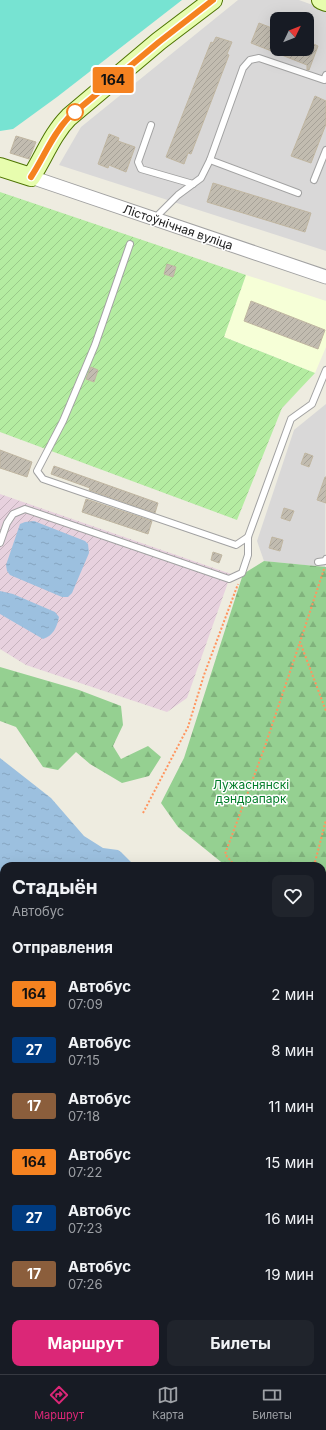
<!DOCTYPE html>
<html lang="ru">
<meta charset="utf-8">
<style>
body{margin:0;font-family:Inter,sans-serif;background:#20242c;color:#f1f3f6;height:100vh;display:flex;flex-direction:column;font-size:15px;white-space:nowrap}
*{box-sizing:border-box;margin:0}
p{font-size:13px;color:#9ea1a6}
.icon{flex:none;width:22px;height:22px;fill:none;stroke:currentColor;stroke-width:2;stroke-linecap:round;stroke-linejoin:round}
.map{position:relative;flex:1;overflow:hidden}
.drawer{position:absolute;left:0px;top:862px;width:326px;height:512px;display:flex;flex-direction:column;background:#171b24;border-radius:12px 12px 0 0;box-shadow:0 4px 16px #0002}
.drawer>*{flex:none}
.badge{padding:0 8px;border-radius:3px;font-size:14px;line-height:26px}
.needle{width:26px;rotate:47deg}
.fabs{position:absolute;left:270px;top:12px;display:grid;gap:8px}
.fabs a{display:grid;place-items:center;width:44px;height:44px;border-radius:8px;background:#171b24;box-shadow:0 4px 16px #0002;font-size:20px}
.map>.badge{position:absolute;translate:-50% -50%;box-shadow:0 0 0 2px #fff}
h2{padding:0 12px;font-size:15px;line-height:36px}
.round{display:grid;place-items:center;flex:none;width:42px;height:42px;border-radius:8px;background:#20242c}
.headline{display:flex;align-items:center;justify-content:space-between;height:68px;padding:0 12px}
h1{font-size:19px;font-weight:700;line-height:30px}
.action{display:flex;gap:8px;margin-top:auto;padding:8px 12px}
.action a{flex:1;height:46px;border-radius:8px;background:#db2777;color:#fff;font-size:16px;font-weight:700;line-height:46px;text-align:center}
.action a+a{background:#20242c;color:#f1f3f6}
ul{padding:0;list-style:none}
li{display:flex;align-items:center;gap:12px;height:56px;padding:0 12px}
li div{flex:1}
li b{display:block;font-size:15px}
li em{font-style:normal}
li .badge{min-width:44px;font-weight:700;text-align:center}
.tabs{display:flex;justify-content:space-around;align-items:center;height:56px;border-top:1px solid #363941;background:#171b24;font-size:11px;color:#9ea1a6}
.tabs a{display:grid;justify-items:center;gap:2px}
.tabs .on{color:#db2777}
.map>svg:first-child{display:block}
.residential{fill:#d9d8d8;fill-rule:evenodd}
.industrial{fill:url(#industrial-furrows)}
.education{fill:#f6ffd7}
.forest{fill:url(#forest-firs)}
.garden{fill:url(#garden-furrows)}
.pitch{fill:#77e3d2}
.water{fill:url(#water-ripples)}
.building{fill:url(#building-hatch);stroke:#c0b6a1}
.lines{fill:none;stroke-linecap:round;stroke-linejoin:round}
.lane-casing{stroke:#a2a2a2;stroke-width:8}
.street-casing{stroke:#a2a2a2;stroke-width:15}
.secondary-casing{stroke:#4d7400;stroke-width:20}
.path{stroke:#ff955f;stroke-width:2;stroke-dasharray:2 2;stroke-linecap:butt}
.lane{stroke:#fff;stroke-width:6}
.street{stroke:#fff;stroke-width:13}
.secondary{stroke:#e7fdae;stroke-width:18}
.line-casing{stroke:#fff;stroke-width:9}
.line{stroke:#f58220;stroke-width:6}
.stop-dot{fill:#fff;stroke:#f58220;stroke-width:2}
.labels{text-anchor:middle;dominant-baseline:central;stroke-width:3;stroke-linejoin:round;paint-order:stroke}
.street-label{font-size:12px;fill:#1b1b1b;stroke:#fff}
.park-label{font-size:12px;fill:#047e2b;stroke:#fff}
</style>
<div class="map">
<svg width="326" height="1374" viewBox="0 0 326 1374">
<defs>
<pattern id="industrial-furrows" width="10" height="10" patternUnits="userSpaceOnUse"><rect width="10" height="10" fill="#e7d1de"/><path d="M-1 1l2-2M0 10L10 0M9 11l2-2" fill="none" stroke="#c6b3be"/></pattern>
<pattern id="forest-firs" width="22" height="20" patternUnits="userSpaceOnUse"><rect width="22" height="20" fill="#95d091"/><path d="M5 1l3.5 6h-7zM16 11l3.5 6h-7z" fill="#80b27c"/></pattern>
<pattern id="garden-furrows" width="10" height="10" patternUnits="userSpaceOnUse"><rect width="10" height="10" fill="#b4eca1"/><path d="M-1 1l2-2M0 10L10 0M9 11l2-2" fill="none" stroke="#9aca8a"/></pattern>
<pattern id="water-ripples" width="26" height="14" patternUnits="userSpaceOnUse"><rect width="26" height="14" fill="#9cc0df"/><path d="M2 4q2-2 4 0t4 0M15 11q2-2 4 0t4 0" fill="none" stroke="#86a4bf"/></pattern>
<pattern id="building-hatch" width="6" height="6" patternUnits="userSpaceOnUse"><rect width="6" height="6" fill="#c2bcb0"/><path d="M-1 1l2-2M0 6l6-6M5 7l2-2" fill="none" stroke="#a6a197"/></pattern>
</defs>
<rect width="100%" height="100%" fill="#eeece0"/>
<g class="residential">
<path d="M238 0H299L326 10V251L59 165 81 127ZM277 19H307V49H277Z"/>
<path d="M326 404 325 567 264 561 257 541 294 430Z"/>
<path d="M0 1339 4 1341V1370H58L66 1374H0Z"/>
</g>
<path class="industrial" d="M0 494 231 574 187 698 167 712 26 665 0 649Z"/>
<path class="education" d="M246 275 326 301V347L315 373 224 337Z"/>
<g class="forest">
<path d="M264 561 326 567V951L322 947V866H226L178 827 161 803 184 758 243 574Z"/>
<path d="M0 667 79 690 121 706 123 725 113 746 121 759 148 746 161 757 149 776 122 783 90 764 76 752 58 770 43 767 16 727 0 721Z"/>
<path d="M4 1043V1103L0 1101V1044Z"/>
<path d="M322 1359 326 1364V1374H129V1370H322Z"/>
</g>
<path class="garden" d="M0 192 246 275 224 337 315 373 282 408 237 520 0 432Z"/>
<path class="pitch" d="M0 0H182L57 97 13 129 0 131Z"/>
<g class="water">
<path d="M34 521 85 541 88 544 89 553 72 593 68 597H62L10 575 7 571 6 565 20 524 25 522Z"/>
<path d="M0 591 13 594 55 612 59 617C57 627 53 636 43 639L0 614Z"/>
<path d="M0 758 51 798 84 836 103 848 118 850 121 852 135 866H4V997L0 995Z"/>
<path d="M322 1063 326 1066V1330L322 1325Z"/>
</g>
<g class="building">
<path d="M259 23 277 30V49H307V41L318 46 309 70H307V65L251 43Z"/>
<path d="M216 37 232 42 227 54 229 55 191 154 188 153 184 164 166 157 211 42 213 43Z"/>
<path d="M315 96 326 101V124L311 163 291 156Z"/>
<path d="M109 134 119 138 118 141 135 147 126 172 109 165 108 168 98 164Z"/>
<path d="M16 136 36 142 29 159 10 153Z"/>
<path d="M213 183 311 213 305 232 207 202Z"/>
<path d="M167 264 176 267 173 277 164 274Z"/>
<path d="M251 301 325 330 318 349 244 321Z"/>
<path d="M91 367 98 370 94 382 86 379Z"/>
<path d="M0 450 32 462 27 477 0 468Z"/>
<path d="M305 453 313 456 309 467 301 464Z"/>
<path d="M54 466 158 503 155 513 89 490 90 488 51 474Z"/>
<path d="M325 477H326V503L317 500Z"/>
<path d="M86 499 152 521 148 534 82 512Z"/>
<path d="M284 508 294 511 290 521 281 518Z"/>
<path d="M272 537 283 540 280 551 269 548Z"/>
<path d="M213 552 222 555 219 563 211 560Z"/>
</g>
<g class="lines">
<defs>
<g id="lane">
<path d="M151 125 138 162 141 169 193 184"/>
<path d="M210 160 298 193"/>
<path d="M314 180 326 150"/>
<path d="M155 218 178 195 201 178 210 160 243 68 250 60 259 58 324 80 326 75"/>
<path d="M130 244 95 345 63 421 37 471 43 479 236 545 248 537"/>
<path d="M0 543 7 523 13 514 25 509 229 579 242 573 248 555V537L291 419 312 404 326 370"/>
<path d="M318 562 325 561 326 559"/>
</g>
<path id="street" d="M31 177 326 277"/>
<g id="secondary">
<path d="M321 0 326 2"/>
<path d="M0 167 31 177C44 157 52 134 69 117L159 41 213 0"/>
</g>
</defs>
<use href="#lane" class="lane-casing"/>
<use href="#street" class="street-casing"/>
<use href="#secondary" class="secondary-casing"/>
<g class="path">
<path d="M324 569 300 642 326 711"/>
<path d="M143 813 188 727 204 675 238 584"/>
<path d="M235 866 225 854 264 749 300 642"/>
<path d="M314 866 326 820"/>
<path d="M322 937 326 944"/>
<path d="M0 1157 4 1159"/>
</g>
<use href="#lane" class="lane"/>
<use href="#street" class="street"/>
<use href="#secondary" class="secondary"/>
</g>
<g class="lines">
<defs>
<path id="line" d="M31 177C44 157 52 135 69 117L159 42 213 0"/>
</defs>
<use href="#line" class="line-casing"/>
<use href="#line" class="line"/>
</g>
<circle class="stop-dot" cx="75" cy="112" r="8"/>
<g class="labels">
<g class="street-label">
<text transform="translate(178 227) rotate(19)">Лістоўнічная вуліца</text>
</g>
<g class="park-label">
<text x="251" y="784">Лужаснянскі<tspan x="251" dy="14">дэндрапарк</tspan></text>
</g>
</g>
</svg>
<div class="fabs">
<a><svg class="needle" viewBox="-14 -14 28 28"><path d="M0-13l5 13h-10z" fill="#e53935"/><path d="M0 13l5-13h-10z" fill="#9ea1a6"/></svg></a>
</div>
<b class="badge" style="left:113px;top:80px;background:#f58220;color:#111">164</b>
<section class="drawer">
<div class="headline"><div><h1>Стадыён</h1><p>Автобус</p></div><a class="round"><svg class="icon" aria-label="heart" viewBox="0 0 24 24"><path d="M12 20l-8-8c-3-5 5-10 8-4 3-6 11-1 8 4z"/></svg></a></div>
<h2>Отправления</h2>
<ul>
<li><span class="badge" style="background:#f58220;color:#111">164</span><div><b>Автобус</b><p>07:09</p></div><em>2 мин</em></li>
<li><span class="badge" style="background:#003b80;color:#fff">27</span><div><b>Автобус</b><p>07:15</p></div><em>8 мин</em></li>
<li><span class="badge" style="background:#8b5e3c;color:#fff">17</span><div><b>Автобус</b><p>07:18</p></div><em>11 мин</em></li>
<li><span class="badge" style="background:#f58220;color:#111">164</span><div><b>Автобус</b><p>07:22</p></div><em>15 мин</em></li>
<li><span class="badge" style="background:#003b80;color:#fff">27</span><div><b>Автобус</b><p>07:23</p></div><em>16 мин</em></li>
<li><span class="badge" style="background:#8b5e3c;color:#fff">17</span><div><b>Автобус</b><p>07:26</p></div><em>19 мин</em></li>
</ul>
<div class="action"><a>Маршрут</a><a>Билеты</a></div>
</section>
</div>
<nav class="tabs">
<a class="on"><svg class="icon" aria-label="directions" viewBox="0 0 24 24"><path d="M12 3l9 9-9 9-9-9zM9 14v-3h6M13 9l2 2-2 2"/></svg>Маршрут</a>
<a><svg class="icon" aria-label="map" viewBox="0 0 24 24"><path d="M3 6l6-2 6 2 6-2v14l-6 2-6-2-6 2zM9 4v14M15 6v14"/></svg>Карта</a>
<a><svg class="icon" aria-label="tickets" viewBox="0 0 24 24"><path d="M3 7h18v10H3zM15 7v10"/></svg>Билеты</a>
</nav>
